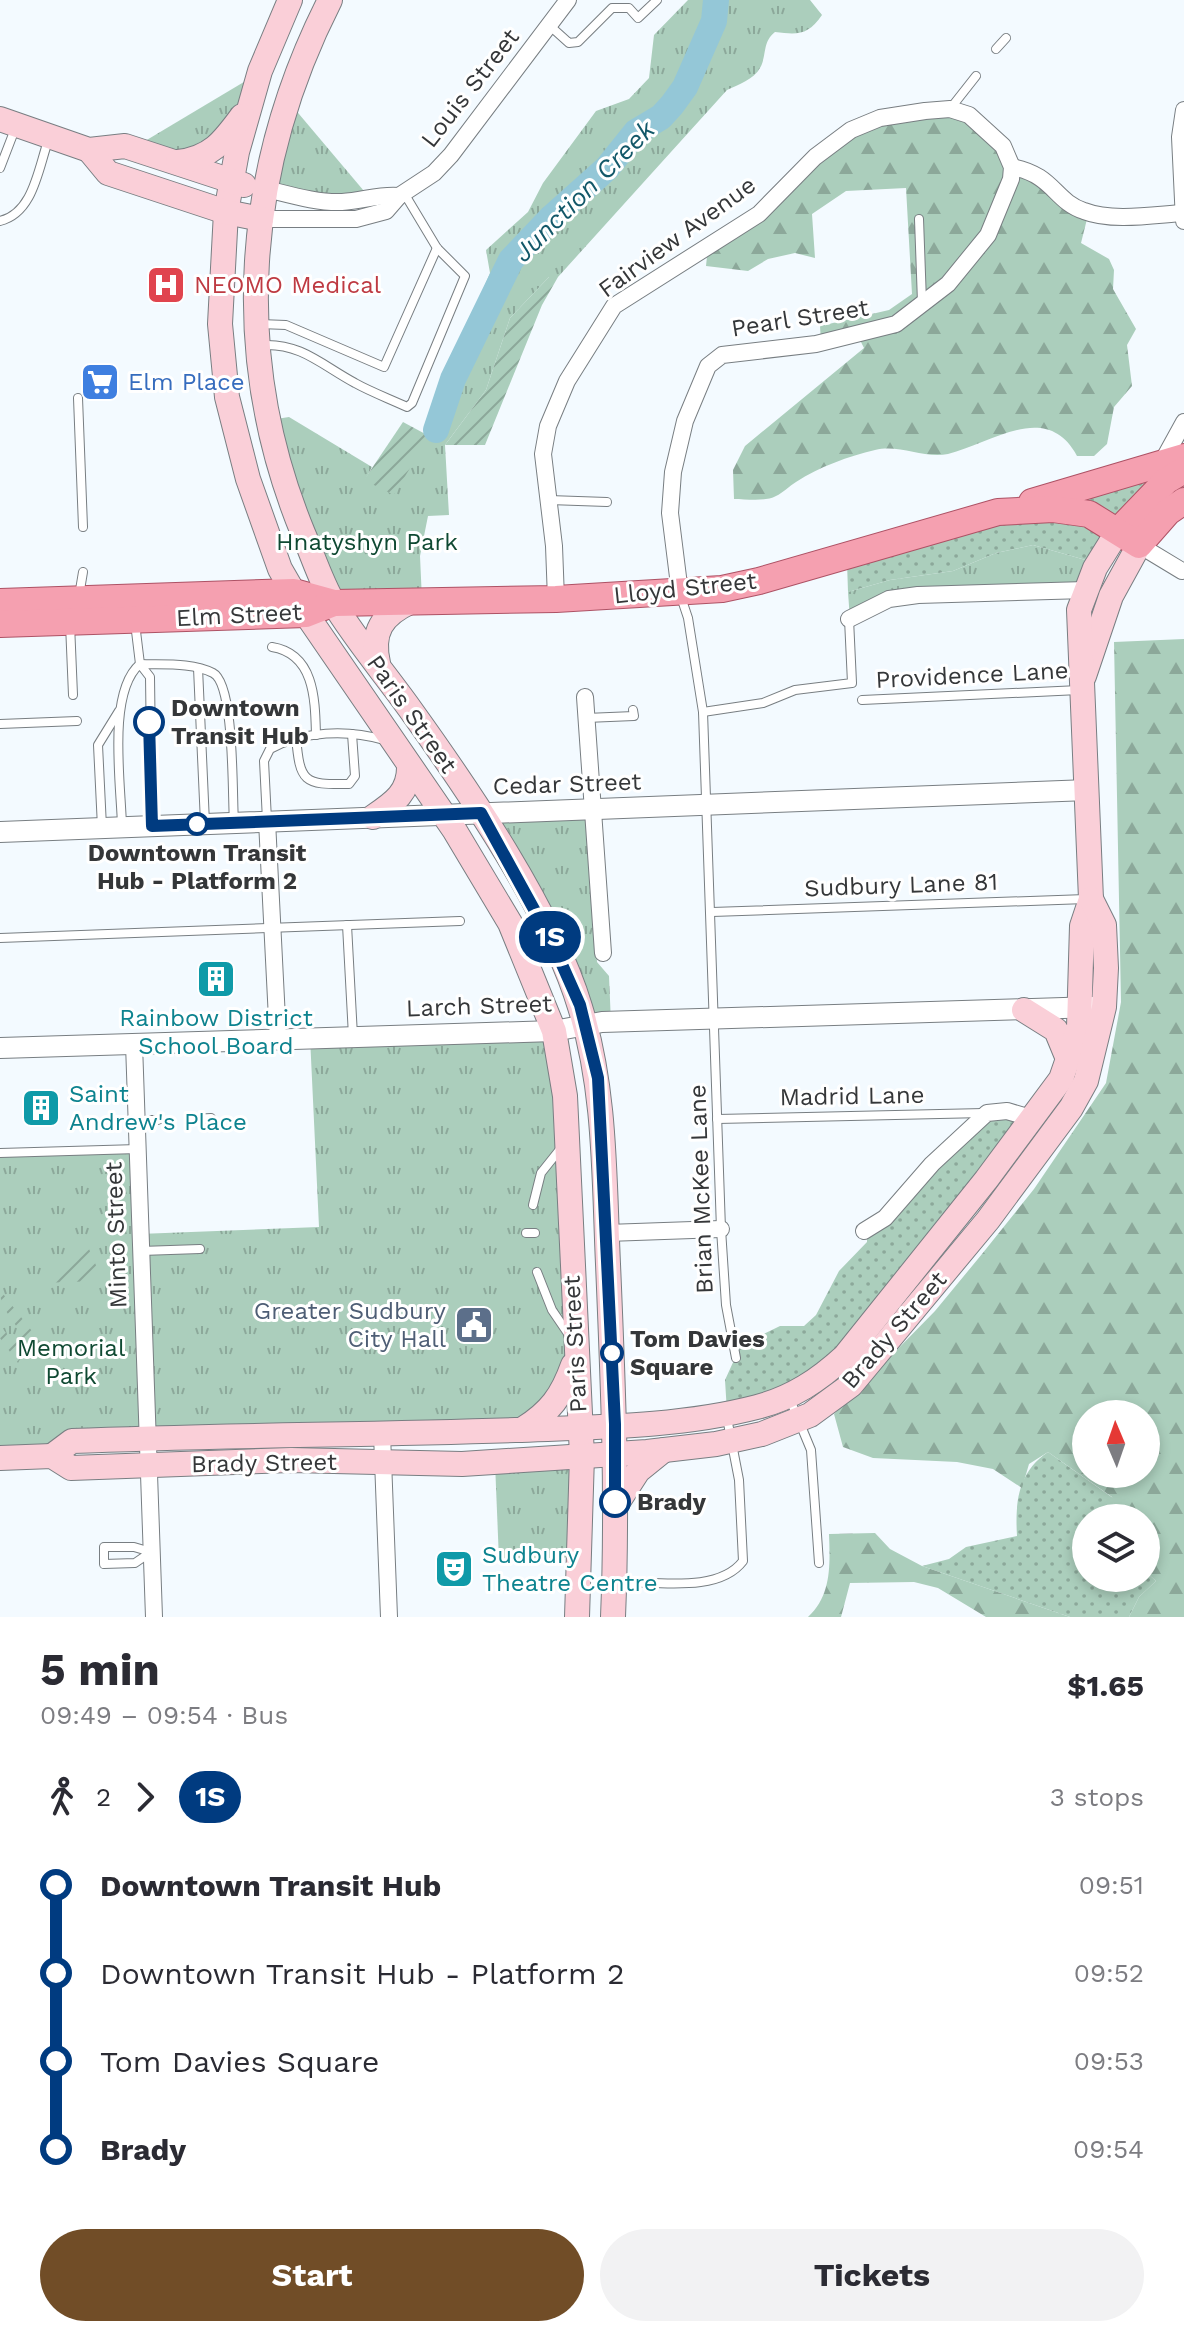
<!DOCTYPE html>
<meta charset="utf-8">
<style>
body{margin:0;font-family:"Work Sans",sans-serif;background:#f2f2f3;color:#2b2b33;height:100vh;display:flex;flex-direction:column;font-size:30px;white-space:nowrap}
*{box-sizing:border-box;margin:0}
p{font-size:26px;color:#7c7c81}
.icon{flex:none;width:44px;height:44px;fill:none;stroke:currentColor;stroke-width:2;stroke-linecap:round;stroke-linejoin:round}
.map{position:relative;height:1617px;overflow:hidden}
.details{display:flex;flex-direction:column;background:#fff;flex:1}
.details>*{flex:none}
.badge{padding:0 16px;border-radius:26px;font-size:28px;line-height:52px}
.needle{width:52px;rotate:358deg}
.buttons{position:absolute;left:1072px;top:1400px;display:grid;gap:16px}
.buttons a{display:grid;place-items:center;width:88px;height:88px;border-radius:50%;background:#fff;box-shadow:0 4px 12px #0003;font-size:40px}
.map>.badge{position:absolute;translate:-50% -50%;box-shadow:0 0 0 4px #fff}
.legs{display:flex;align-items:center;gap:12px;height:88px;padding:0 40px;font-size:26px}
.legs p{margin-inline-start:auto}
.headline{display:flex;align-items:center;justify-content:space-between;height:136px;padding:0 40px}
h1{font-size:44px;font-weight:700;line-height:60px}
.cta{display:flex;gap:16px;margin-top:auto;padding:16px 40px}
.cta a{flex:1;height:92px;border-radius:48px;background:#714d27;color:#fff;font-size:32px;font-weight:700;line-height:92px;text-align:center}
.cta a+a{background:#f2f2f3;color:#2b2b33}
ul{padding:0 40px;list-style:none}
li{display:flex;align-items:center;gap:28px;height:88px;font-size:30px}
li i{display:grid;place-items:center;width:12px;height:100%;margin:0 10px;background:currentColor}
li i::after{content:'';width:20px;height:20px;margin:-10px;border:6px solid;border-radius:50%;background:#fff}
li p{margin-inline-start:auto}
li:first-child i{background:linear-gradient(#0000 50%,currentColor 0)}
li:last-child i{background:linear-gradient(currentColor 50%,#0000 0)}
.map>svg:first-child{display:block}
.grass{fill:url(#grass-dots)}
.forest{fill:url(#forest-firs);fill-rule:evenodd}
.park{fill:url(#park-tufts)}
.garden{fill:url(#garden-furrows)}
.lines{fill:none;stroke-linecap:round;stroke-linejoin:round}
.river{stroke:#94c7d7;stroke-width:26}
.service-casing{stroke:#787e82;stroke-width:10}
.minor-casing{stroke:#787e82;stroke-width:18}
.tertiary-casing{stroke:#787e82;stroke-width:22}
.secondary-casing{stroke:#787e82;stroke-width:26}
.primary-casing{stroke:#ad5265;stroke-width:28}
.service{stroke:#fff;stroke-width:8}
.minor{stroke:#fff;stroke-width:16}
.tertiary{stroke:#fff;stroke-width:20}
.secondary{stroke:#facfd8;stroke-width:24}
.primary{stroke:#f5a0b0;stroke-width:26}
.line-1-casing{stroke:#fff;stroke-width:18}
.line-1{stroke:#003b80;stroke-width:12}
.stop-1-dot{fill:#fff;stroke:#003b80;stroke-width:4}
.labels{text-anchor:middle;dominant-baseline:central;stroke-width:6;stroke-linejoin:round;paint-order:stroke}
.street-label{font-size:24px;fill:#353739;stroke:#fff}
.health-label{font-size:24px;fill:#be3a42;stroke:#fff;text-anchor:start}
.shop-label{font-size:24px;fill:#366cbe;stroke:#fff;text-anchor:start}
.park-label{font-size:24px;fill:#0f4932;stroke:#fff}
.stop-label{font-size:24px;font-weight:bold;fill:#353739;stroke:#fff;text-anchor:start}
.culture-label{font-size:24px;fill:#0d838f;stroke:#fff;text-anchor:start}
.service-label{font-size:24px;fill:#4e5e75;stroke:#fff;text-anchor:end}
.water-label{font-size:26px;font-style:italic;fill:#135869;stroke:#fff}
</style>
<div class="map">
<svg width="1184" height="1617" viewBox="0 0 1184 1617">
<defs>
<pattern id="grass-dots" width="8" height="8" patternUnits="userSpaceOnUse" patternTransform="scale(2)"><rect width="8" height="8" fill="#abcebc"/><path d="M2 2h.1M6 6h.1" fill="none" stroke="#8ca89a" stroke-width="1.8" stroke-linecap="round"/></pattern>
<pattern id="forest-firs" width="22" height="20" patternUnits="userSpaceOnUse" patternTransform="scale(2)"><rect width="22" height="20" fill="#abcebc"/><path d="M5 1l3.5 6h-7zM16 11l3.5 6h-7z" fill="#8ca89a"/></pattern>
<pattern id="park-tufts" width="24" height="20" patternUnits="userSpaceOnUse" patternTransform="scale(2)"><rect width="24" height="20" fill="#abcebc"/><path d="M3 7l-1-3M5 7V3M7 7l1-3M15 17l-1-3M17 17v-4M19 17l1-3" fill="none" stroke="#8ca89a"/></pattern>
<pattern id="garden-furrows" width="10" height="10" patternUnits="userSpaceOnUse" patternTransform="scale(2)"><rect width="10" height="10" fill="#abcebc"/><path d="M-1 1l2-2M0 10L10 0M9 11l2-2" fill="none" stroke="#8ca89a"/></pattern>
</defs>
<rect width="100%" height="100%" fill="#f3faff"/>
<g class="grass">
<path d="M1184 460 1096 563 1033 545 996 553 953 571 890 580 848 592 847 562Z"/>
<path d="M987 1112 1034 1117 819 1378 727 1412 725 1380 735 1358 732 1349 780 1326H804L816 1315 839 1271 867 1242V1228Z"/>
<path d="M1048 1452 1113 1498 1116 1518H1086V1578H1146V1572L1156 1581 1139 1597 1129 1617H1070L922 1566 949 1559 966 1547 1017 1536C1015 1502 1018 1472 1048 1452Z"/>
</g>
<g class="forest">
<path d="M969 115 1012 166 1089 211 1081 243 1109 259 1114 270 1113 289 1136 329 1127 345 1132 386 1114 407 1107 444 1094 456H1077C1047 400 992 443 948 454 924 459 900 444 875 450 849 456 819 467 796 482 789 486 783 493 776 496 765 502 746 499 734 499L733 470 745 446 864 348 857 334 821 342 820 326 889 310 912 294 906 188 846 191 812 214 815 258 795 253 768 259 748 271 706 266 708 247 814 157 880 117Z"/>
<path d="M1184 639V1617H1129L1139 1597 1156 1581 1146 1572V1518H1116L1112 1497 1048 1452 1029 1464 1022 1488 993 1469 957 1462 873 1458 843 1447 834 1414 935 1311 982 1254 1034 1189 1106 1083 1121 1002 1114 642ZM1086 1414H1146V1474H1086Z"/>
<path d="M875 1533 890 1549 922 1566 1070 1617H986L938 1588 914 1582 850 1583 841 1617H808C832 1595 830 1564 829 1534Z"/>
</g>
<g class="park">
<path d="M688 0H810L822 15C808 35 799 35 775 32 762 42 767 56 760 68 754 79 738 85 727 90L558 277H549L510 318 486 390 445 445 449 515 428 516 420 556 422 600 334 602 270 420 289 417 372 467 365 480 429 436 448 373 490 273 486 250 528 212 543 183 596 111 629 99 649 78 654 35Z"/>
<path d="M259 73 250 102 200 158 135 147Z"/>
<path d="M288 101 369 197 267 188Z"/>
<path d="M1033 545 1096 563 1085 591 918 596 850 620 848 592 890 580 953 571 996 553Z"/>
<path d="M591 810 597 962 609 976 611 1023 586 1027 482 814Z"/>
<path d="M552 1030 575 1355 521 1429 0 1457V1152L136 1148 139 1234 319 1227 310 1037Z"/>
<path d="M581 1457 578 1557 499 1560 495 1463Z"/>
</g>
<g class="garden">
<path d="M549 277H558L542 305 485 445H445L486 390 510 318Z"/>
<path d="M403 422 429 436 394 495 364 480Z"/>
<path d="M89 1249 98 1270 97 1281 41 1283Z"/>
<path d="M0 1290 42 1344 25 1350 18 1363 0 1338V1325L12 1341 21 1343C23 1324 0 1315 0 1290Z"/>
</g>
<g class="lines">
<path class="river" d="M436 430 453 379 511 260 551 218 607 168 636 132 661 117 672 105 685 87 714 21 716 0"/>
<defs>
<g id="service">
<path d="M549 25 569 43 578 42 612 8H629L638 18 657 0"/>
<path d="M996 49 1006 38"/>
<path d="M950 109 976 76"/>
<path d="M0 168 15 129"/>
<path d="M919 219 922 302"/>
<path d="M0 221C33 213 38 170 48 141"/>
<path d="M260 324 286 325 384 367 437 248"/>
<path d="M263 345C301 343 323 366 355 383 371 392 390 399 407 407L412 403 465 276 437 248 404 193"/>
<path d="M78 398 83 527"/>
<path d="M549 500 607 502"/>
<path d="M680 594 688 618 703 712 721 1229 726 1305 736 1358"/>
<path d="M79 596 83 572"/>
<path d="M135 623 140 664 150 677 152 825"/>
<path d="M70 624 73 695"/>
<path d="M272 647C315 654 315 700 316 735"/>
<path d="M198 668 205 823"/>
<path d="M862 700 1079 690"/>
<path d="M703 712 763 703 795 690 852 683 849 619"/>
<path d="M586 718 634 716 633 710"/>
<path d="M0 724 77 721"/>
<path d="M296 737C300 782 303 785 349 784L355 776 352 734"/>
<path d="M267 820 264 761 270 749C304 731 347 729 384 740"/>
<path d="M122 826C121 784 107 692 140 664 162 665 192 662 213 673 235 684 232 796 234 822"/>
<path d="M102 827 98 745 119 711"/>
<path d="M712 912 1086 899"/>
<path d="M347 925 353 1036"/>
<path d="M0 938 460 921"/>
<path d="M193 1119 211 1118"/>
<path d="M717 1119 984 1113"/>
<path d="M137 1120H158"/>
<path d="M0 1153 138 1149"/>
<path d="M533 1205 541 1173 561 1148"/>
<path d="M526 1233H535"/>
<path d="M141 1251 200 1249"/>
<path d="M537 1272 552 1310 569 1335"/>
<path d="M789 1397 811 1450 819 1563"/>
<path d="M104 1547H134L151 1552 135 1563 104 1564Z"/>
<path d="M617 1582C655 1581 718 1594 743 1561L739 1480 727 1418"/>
</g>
<g id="minor">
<path d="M1012 167C1054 175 1054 201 1084 211 1112 222 1153 215 1183 213"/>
<path d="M266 189C291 195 317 203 342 202 363 201 379 194 399 196"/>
<path d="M261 219H356L386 211 399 196 434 173 451 155 568 0"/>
<path d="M1184 221 1180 137 1184 110"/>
<path d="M1162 462 1184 422"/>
<path d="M1139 545 1182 571"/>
<path d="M556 599 554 546 543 454 548 426 567 381 614 306 759 214 815 157 851 130 880 118 925 111 950 109 969 115 1003 146 1012 167 1011 179 988 235 948 284 896 324 816 344 722 355 708 366 685 421 673 472 670 513 680 593"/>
<path d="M849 619 889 599 918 595 1086 590"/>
<path d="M585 697 603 953"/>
<path d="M267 821 278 1039"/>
<path d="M134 1044 154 1617"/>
<path d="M864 1231 885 1218 932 1164 987 1113 1007 1111 1034 1119"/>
<path d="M607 1233 721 1229"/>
<path d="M382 1434 389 1617"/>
</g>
<g id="tertiary">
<path d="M0 832 1088 790"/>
<path d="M0 1048 554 1031 602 1022 1095 1007"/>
</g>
<g id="secondary">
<path d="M290 0 260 71 237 152 226 212 220 324 227 397 248 479 280 569 306 614 455 831 510 923 554 1031 565 1096 582 1456 577 1617"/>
<path d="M330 0C244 169 230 356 303 533 313 556 321 582 334 604 356 640 385 674 410 709 469 791 551 911 580 1007 606 1091 604 1178 608 1264 613 1381 618 1499 613 1617"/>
<path d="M0 119 89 150 125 146 244 185"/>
<path d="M89 150 108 173 226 212 261 219"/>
<path d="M178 162C211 158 223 142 242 116"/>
<path d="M378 663C371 632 382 615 410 602"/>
<path d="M1084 676 1111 596 1139 545"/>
<path d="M373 817C394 803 410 792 409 765"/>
<path d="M1024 1010 1056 1030 1068 1059"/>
<path d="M523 1429C550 1412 562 1396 573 1365"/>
<path d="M52 1456 72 1441C220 1435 368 1435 515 1430 595 1427 680 1427 757 1407 792 1398 819 1380 845 1356L986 1180 1061 1079 1079 1027 1082 926 1091 899 1079 610 1095 568 1118 531"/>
<path d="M0 1458 52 1456 71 1468 291 1460 462 1464 647 1452 716 1444 762 1434 810 1415 851 1385 988 1220 1071 1108 1086 1081 1104 1007 1106 968 1104 925 1091 899"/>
<path d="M616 1505 638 1471 664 1450"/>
</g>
<g id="primary">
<path d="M1032 502 1184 457"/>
<path d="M1118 531 1166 481 1184 470"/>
<path d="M0 602 294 592 334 603 556 599 722 589 759 581 998 512 1053 509 1089 514 1139 545 1168 512 1184 501"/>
<path d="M0 624 306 614 334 603"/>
</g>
</defs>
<use href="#service" class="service-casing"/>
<use href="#minor" class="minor-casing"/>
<use href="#tertiary" class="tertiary-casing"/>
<use href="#secondary" class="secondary-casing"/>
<use href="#primary" class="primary-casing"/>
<use href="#service" class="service"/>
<use href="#minor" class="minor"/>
<use href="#tertiary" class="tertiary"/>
<use href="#secondary" class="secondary"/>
<use href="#primary" class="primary"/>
</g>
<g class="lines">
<defs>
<path id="line-1" d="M149 722 152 826 481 813 552 942 580 1005 598 1078 615 1424V1502"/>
</defs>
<use href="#line-1" class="line-1-casing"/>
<use href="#line-1" class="line-1"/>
</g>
<defs>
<symbol id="hospital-square" viewBox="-11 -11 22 22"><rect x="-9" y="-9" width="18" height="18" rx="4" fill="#e0444e" stroke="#fff"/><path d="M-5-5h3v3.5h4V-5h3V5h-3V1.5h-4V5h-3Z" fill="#fff"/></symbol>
<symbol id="supermarket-square" viewBox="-11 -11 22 22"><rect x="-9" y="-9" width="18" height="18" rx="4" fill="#3f7fe0" stroke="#fff"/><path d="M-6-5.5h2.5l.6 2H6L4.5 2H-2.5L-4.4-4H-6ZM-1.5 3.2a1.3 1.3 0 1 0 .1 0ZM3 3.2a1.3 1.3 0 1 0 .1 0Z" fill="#fff"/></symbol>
<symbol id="building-square" viewBox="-11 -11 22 22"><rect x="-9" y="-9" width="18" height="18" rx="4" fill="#0f9aa8" stroke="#fff"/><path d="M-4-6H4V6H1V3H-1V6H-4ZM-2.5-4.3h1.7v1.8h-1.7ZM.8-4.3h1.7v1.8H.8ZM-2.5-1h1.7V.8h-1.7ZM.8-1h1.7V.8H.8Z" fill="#fff"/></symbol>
<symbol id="civic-square" viewBox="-11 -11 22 22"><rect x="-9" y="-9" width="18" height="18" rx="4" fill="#5c6f8a" stroke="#fff"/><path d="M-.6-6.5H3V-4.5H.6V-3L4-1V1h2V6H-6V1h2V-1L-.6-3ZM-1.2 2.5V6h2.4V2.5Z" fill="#fff"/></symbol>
<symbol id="theatre-square" viewBox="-11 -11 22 22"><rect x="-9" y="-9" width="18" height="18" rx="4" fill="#0f9aa8" stroke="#fff"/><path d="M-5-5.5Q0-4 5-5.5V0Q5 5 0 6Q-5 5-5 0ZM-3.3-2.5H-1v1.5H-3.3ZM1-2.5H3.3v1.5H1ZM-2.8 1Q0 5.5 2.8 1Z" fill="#fff"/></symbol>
</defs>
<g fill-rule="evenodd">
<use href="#hospital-square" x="144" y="263" width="44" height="44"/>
<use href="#supermarket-square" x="78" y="360" width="44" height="44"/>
<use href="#building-square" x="194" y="957" width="44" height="44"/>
<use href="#building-square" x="19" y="1086" width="44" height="44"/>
<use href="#civic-square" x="452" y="1303" width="44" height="44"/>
<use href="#theatre-square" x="432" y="1547" width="44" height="44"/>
</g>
<g class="stop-1-dot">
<circle cx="149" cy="722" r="14"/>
<circle cx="197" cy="824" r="10"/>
<circle cx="612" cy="1353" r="10"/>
<circle cx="615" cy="1502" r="14"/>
</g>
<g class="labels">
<g class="street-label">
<text transform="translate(470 88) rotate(-52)">Louis Street</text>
<text transform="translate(677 237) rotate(-36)">Fairview Avenue</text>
<text transform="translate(800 318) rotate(-9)">Pearl Street</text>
<text transform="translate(685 588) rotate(-6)">Lloyd Street</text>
<text transform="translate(239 615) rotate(-3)">Elm Street</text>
<text transform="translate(972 675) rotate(-3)">Providence Lane</text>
<text transform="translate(412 714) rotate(55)">Paris Street</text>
<text transform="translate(567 784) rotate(-2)">Cedar Street</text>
<text transform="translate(901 885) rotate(-2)">Sudbury Lane 81</text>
<text transform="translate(479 1006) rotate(-2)">Larch Street</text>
<text transform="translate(852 1096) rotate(-1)">Madrid Lane</text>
<text transform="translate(701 1189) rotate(-92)">Brian McKee Lane</text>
<text transform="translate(116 1235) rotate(-92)">Minto Street</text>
<text transform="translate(894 1330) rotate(-49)">Brady Street</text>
<text transform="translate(575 1344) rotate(-93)">Paris Street</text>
<text transform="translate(264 1463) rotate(-1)">Brady Street</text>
</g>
<g class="health-label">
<text x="194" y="285">NEOMO Medical</text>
</g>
<g class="shop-label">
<text x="128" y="382">Elm Place</text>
</g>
<g class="park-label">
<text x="367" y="542">Hnatyshyn Park</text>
<text x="71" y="1348">Memorial<tspan x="71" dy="28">Park</tspan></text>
</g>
<g class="stop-label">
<text x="171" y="708">Downtown<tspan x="171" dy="28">Transit Hub</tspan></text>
<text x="197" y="853" text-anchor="middle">Downtown Transit<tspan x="197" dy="28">Hub - Platform 2</tspan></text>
<text x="630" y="1339">Tom Davies<tspan x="630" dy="28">Square</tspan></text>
<text x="637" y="1502">Brady</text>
</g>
<g class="culture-label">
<text x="216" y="1018" text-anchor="middle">Rainbow District<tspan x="216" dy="28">School Board</tspan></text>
<text x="69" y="1094">Saint<tspan x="69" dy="28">Andrew's Place</tspan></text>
<text x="482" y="1555">Sudbury<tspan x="482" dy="28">Theatre Centre</tspan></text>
</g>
<g class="service-label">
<text x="446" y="1311">Greater Sudbury<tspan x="446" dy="28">City Hall</tspan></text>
</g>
<g class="water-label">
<text transform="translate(584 191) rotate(-45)">Junction Creek</text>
</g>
</g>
</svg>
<div class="buttons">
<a><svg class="needle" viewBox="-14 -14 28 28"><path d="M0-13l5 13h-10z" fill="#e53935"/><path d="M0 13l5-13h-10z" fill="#7c7c81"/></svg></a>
<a><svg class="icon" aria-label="layers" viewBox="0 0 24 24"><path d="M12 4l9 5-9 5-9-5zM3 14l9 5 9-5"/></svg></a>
</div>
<b class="badge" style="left:550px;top:937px;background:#003b80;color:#fff">1S</b>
</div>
<section class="details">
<div class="headline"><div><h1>5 min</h1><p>09:49 – 09:54 · Bus</p></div><b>$1.65</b></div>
<div class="legs"><svg class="icon" aria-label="walk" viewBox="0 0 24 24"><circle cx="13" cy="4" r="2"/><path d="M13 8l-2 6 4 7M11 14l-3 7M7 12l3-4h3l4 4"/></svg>2<svg class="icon" aria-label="forward" viewBox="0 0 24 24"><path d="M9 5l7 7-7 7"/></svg><b class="badge" style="background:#003b80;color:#fff">1S</b><p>3 stops</p></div>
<ul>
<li><i style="color:#003b80"></i><b>Downtown Transit Hub</b><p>09:51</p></li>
<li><i style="color:#003b80"></i><span>Downtown Transit Hub - Platform 2</span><p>09:52</p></li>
<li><i style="color:#003b80"></i><span>Tom Davies Square</span><p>09:53</p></li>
<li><i style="color:#003b80"></i><b>Brady</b><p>09:54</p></li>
</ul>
<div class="cta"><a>Start</a><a>Tickets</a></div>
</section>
